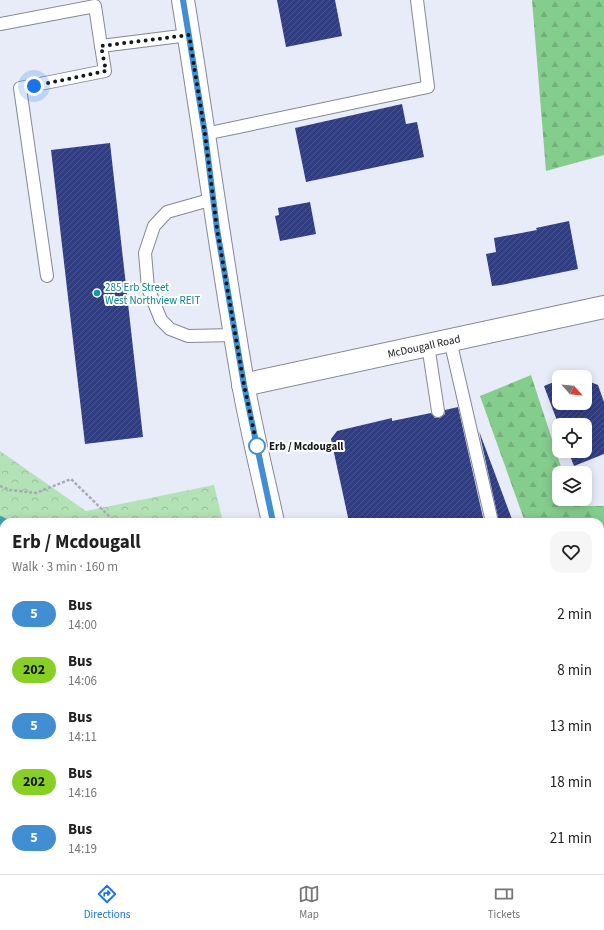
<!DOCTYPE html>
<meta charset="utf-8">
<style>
body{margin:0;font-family:"Source Sans 3",sans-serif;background:#f6f6f6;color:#222;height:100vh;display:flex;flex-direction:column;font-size:15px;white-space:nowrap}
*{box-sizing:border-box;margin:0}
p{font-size:13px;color:#767676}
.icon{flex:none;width:22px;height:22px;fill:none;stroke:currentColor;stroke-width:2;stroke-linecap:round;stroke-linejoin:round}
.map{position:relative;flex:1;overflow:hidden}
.details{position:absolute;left:0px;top:518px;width:604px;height:356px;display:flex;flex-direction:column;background:#fff;border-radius:12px 12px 0 0;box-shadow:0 2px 10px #0003}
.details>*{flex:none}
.badge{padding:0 8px;border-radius:13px;font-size:14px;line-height:26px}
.needle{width:26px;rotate:117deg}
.buttons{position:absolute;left:552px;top:370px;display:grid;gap:8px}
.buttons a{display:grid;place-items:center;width:40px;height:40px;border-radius:8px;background:#fff;box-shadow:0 2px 10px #0003;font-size:20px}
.you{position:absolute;width:20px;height:20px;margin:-10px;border:3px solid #fff;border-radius:50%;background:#1a73e8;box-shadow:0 0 0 6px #1a73e833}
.map>.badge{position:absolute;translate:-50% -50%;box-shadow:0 0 0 2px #fff}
.round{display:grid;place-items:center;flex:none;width:42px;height:42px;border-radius:12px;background:#f6f6f6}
.summary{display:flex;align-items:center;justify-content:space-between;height:68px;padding:0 12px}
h1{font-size:19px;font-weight:700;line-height:30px}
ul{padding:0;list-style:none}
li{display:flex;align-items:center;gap:12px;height:56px;padding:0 12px}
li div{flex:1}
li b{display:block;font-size:15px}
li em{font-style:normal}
li .badge{min-width:44px;font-weight:700;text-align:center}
.dock{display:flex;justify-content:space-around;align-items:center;height:56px;border-top:1px solid #e0e0e0;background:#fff;font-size:11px;color:#767676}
.dock a{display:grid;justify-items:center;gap:2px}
.dock .current{color:#1a73e8}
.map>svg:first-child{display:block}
.forest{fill:url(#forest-firs)}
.park{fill:url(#park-crowns)}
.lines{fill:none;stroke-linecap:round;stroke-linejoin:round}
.stream{stroke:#41a5af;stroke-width:8}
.building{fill:url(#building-hatch)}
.service-casing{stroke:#858893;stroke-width:14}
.minor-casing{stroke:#858893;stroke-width:24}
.secondary-casing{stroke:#858893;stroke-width:24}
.path{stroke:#a7aab4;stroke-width:2.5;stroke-dasharray:3 2;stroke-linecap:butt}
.service{stroke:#fff;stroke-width:12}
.minor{stroke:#fff;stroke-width:22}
.secondary{stroke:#fff;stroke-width:22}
.line-casing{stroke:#fff;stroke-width:9}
.line{stroke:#418ed3;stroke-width:6}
.walk{stroke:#16181c;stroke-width:4;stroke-dasharray:0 7.2}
.culture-dot{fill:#0f9aa8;stroke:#fff;stroke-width:1.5}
.stop-dot{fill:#fff;stroke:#418ed3;stroke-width:2}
.labels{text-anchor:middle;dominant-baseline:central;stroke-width:4;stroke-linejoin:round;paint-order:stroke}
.culture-label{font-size:11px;fill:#0d838f;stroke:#fff;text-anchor:start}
.street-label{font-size:11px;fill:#16181c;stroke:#fff}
.stop-label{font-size:11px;font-weight:bold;fill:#16181c;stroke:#fff;text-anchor:start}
</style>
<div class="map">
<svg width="604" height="874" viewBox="0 0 604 874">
<defs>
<pattern id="forest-firs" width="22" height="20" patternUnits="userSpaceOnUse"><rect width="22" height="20" fill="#85cd8d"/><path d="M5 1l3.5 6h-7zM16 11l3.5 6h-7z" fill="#72af79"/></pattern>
<pattern id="park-crowns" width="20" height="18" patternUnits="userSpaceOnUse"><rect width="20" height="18" fill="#b2e2b5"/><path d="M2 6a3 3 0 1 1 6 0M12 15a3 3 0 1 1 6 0" fill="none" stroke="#98c19b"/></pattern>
<pattern id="building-hatch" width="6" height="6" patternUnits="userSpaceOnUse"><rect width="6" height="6" fill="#313d81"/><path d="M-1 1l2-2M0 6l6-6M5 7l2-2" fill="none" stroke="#4c568d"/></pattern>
</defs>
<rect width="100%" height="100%" fill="#e8ecf8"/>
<g class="forest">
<path d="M532 0H604V155L546 171Z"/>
<path d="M531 375 563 473H559V499H572L574 506H604V800L600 798V522H525L480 396Z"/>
</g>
<path class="park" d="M0 451 86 511 214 485 223 522H4V564L0 562Z"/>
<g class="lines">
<g class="stream">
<path d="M0 520 4 522"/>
<path d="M600 762 604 763"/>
</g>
</g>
<g class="building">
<path d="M277 0H335L342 36 286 47Z"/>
<path d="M402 104 406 124 417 122 424 157 306 182 295 128Z"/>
<path d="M110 143 143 437 85 444 51 150Z"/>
<path d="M310 202 316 234 280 241 275 216 279 215 278 208Z"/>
<path d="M569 221 578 269 501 285 492 286 486 254 496 252 494 238 537 230 536 228Z"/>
<path d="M559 380V403H585V380L598 385 604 402V454L574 466 568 451H585V425H559V426L544 386Z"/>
<path d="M458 407 484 522H349L331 439 337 431 392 418V421L431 413 435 418H440L445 414V410Z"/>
<path d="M479 431 513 522H499Z"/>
</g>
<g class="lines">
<defs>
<g id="service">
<path d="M0 24 95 6 101 46 189 35"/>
<path d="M205 134 428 87 417 0"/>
<path d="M213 199 167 212 154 226 145 253 148 288 161 320 170 329 188 336 235 335"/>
<path d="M47 276 20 88 105 71 101 46"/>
<path d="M450 340 492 522"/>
<path d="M428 345 438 411"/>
</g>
<g id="minor">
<path id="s1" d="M243 385 604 307"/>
</g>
<g id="secondary">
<path d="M183 0C204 128 221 256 243 383 251 429 263 476 273 522"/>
<path d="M0 621 4 622"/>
<path d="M347 870 348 874"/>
<path d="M554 870 565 874"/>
</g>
</defs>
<use href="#service" class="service-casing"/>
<use href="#minor" class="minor-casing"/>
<use href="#secondary" class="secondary-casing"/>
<g class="path">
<path d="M0 486 10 490 36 493 71 479 115 522"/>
<path d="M600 841 604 842"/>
<path d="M445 870 455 874"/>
</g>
<use href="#service" class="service"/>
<use href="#minor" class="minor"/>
<use href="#secondary" class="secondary"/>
</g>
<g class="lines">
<defs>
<path id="line" d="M183 0 205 134 217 229 244 385 273 522"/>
</defs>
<use href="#line" class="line-casing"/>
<use href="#line" class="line"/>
<path class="walk" d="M34 86 106 71 101 46 189 35 205 134 217 229 244 385 257 446"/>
</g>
<circle class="culture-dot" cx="97" cy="293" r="4"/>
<circle class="stop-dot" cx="257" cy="446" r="8"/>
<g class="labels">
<g class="culture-label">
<text x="105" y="287">285 Erb Street<tspan x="105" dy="13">West Northview REIT</tspan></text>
</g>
<g class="street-label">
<text stroke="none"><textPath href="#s1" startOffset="185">McDougall Road</textPath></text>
</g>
<g class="stop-label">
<text x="269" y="446">Erb / Mcdougall</text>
</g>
</g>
</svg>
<div class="buttons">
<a><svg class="needle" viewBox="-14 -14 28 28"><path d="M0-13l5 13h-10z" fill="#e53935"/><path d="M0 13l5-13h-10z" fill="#767676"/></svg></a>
<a><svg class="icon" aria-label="locate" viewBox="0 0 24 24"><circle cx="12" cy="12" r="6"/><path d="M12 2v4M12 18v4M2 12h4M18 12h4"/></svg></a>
<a><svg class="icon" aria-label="layers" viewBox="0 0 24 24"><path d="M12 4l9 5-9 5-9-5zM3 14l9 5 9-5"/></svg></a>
</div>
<div class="you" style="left:34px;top:86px"></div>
<section class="details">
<div class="summary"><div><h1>Erb / Mcdougall</h1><p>Walk · 3 min · 160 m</p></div><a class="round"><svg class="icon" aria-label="heart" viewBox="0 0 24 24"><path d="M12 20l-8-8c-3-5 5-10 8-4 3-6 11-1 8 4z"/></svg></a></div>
<ul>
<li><span class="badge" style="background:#418ed3;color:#fff">5</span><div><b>Bus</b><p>14:00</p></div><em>2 min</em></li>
<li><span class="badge" style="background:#87cf25;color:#111">202</span><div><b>Bus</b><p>14:06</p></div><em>8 min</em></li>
<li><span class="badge" style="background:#418ed3;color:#fff">5</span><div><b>Bus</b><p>14:11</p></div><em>13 min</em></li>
<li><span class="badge" style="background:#87cf25;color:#111">202</span><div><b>Bus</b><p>14:16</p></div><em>18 min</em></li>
<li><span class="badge" style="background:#418ed3;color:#fff">5</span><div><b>Bus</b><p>14:19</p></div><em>21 min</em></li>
</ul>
</section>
</div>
<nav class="dock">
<a class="current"><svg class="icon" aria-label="directions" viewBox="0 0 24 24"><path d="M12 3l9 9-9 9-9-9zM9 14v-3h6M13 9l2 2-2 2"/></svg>Directions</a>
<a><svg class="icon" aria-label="map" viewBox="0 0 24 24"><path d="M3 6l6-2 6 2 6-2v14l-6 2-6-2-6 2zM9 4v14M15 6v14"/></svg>Map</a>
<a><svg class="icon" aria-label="tickets" viewBox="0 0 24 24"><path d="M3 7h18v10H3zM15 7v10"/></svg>Tickets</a>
</nav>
